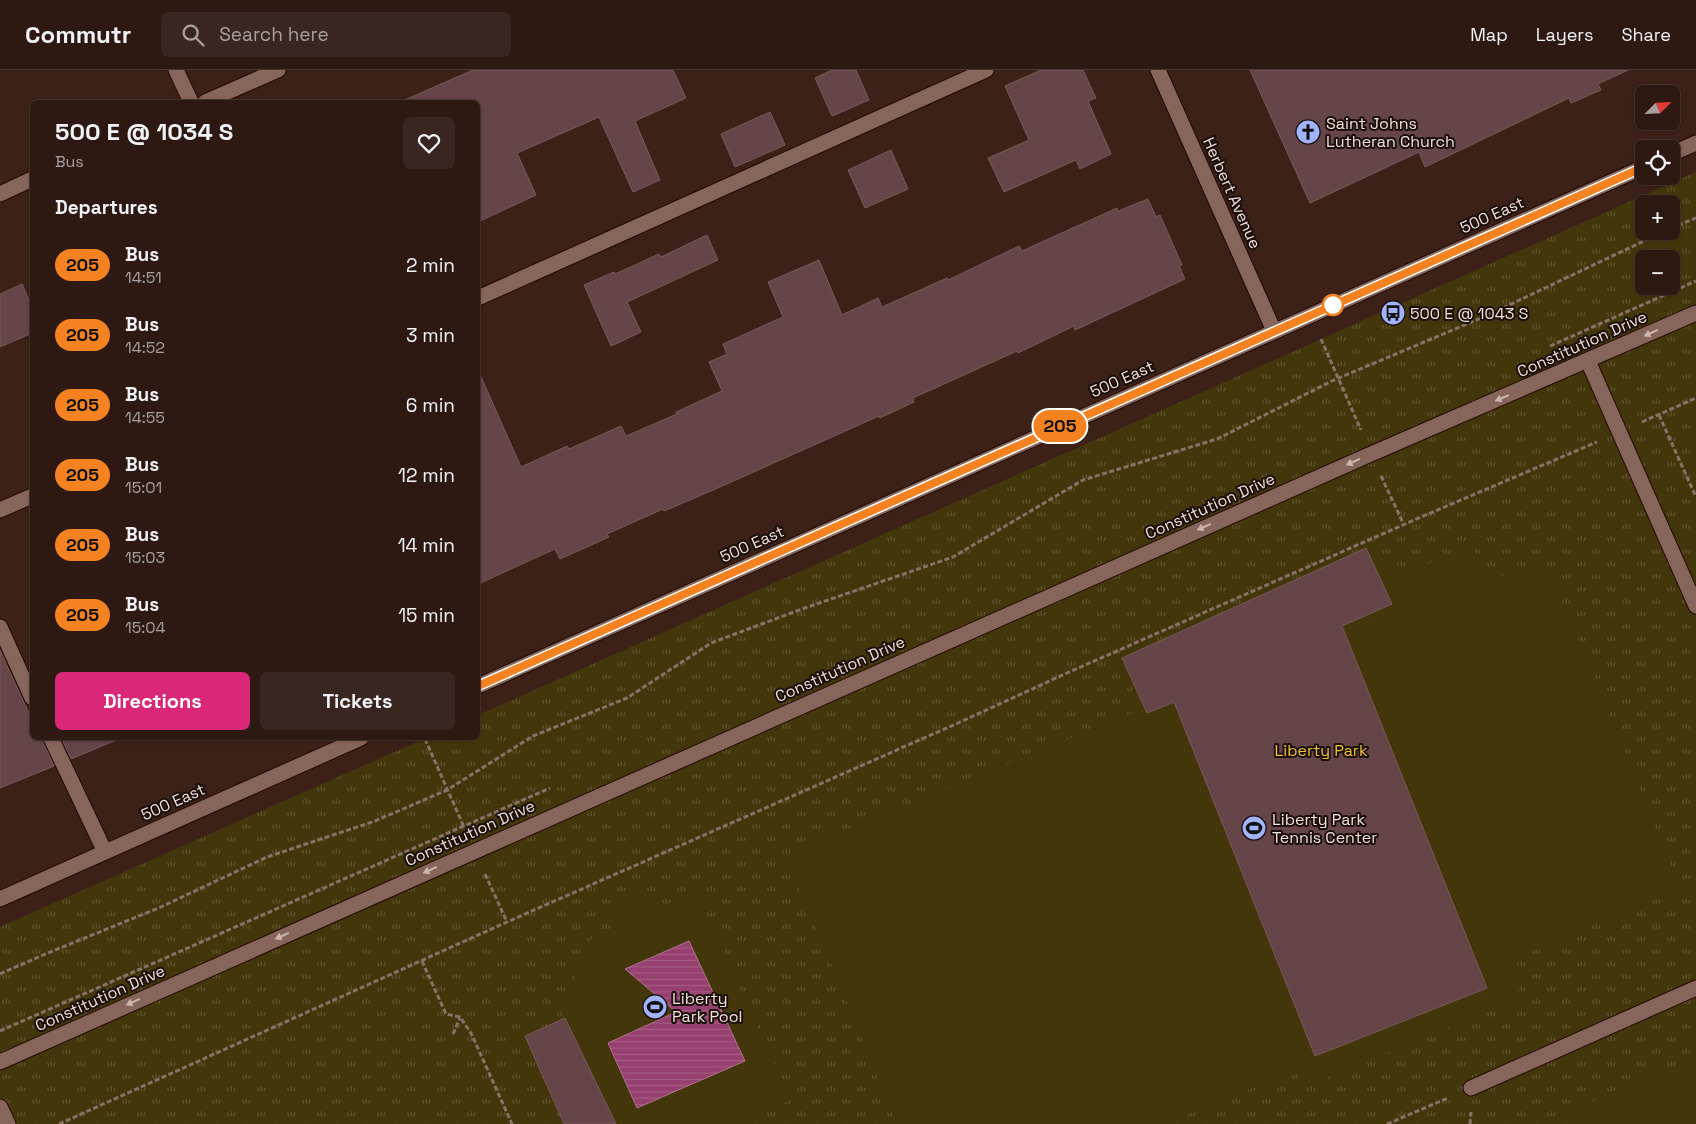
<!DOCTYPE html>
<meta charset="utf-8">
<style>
body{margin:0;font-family:"Space Grotesk",sans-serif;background:#392620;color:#f1f3f6;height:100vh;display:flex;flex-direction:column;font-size:19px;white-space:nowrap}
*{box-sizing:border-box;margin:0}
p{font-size:16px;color:#a7a09f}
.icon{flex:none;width:28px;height:28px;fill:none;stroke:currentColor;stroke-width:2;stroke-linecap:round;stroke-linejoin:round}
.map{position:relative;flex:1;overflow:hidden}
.sheet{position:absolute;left:30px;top:30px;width:450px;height:640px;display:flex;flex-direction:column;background:#2d1912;border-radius:8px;box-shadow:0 1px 4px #0004,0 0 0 1px #483832}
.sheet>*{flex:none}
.badge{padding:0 10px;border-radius:16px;font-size:18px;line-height:32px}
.needle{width:32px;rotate:66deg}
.buttons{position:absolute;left:1635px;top:15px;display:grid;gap:10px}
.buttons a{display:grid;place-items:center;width:45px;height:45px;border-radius:8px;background:#2d1912;box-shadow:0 1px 4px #0004,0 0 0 1px #483832;font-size:25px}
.map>.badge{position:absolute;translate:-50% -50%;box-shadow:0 0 0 2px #fff}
h2{padding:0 25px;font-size:19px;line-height:45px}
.round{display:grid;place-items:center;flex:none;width:52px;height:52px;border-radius:8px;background:#392620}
.headline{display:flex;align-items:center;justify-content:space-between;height:85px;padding:0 25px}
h1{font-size:24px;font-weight:800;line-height:38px}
.cta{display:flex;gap:10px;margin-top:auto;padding:10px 25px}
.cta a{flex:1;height:58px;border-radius:8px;background:#db2777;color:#fff;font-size:20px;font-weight:800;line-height:58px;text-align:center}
.cta a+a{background:#392620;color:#f1f3f6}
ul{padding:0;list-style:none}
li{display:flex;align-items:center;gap:15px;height:70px;padding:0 25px}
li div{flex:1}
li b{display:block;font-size:19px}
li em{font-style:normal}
li .badge{min-width:55px;font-weight:700;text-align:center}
header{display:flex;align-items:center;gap:30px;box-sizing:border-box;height:70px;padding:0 25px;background:#2d1912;border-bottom:1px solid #483832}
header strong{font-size:24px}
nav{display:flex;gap:28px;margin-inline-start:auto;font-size:18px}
.search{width:350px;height:45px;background:#392620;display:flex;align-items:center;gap:12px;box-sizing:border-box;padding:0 18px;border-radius:8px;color:#a7a09f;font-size:19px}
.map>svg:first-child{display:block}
.park{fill:url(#park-tufts);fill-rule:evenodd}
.pitch{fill:#44360b}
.water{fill:url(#water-rules);stroke:#b2708f}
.building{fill:#654548;stroke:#7b595c}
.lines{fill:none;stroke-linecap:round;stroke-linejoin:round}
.service-casing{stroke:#220903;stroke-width:17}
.minor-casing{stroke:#220903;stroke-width:17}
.tertiary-casing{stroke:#220903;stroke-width:17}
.path{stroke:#897169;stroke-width:3;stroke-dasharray:5 2.5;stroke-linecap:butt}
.service{stroke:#86655b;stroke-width:15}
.minor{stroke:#86655b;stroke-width:15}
.tertiary{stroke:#86655b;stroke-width:15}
.oneway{fill:#cdb5ae}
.line-casing{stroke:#fff;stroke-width:11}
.line{stroke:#f58220;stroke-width:8}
.stop-dot{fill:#fff;stroke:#f58220;stroke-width:2.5}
.labels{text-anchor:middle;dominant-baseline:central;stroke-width:4;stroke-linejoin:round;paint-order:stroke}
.poi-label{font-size:16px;fill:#f3e0da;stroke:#1a0e0a;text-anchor:start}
.street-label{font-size:16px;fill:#f3e0da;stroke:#1a0e0a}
.park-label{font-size:16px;fill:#f1c333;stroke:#1a0e0a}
</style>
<header>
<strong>Commutr</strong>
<div class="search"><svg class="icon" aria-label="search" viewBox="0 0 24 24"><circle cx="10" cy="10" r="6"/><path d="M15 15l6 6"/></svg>Search here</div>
<nav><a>Map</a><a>Layers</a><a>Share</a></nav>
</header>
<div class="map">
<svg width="1696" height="1054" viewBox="0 0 1696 1054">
<defs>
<pattern id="park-tufts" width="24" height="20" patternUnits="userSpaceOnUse" patternTransform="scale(1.25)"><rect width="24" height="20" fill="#44360b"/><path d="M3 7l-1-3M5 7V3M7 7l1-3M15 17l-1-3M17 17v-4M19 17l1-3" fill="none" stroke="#5f532e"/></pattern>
<pattern id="water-rules" width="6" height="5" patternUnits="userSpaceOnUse" patternTransform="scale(1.25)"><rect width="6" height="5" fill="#96406f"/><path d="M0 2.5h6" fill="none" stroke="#a55b83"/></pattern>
</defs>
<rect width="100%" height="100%" fill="#3c2118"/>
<path class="park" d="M1696 102V1054H0V857L426 668H478V645ZM1644 134H1671V161H1644ZM1644 189H1671V216H1644Z"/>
<g class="pitch">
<path d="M1377 473 1395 508 1471 475 1487 512 1545 489 1681 819 1509 890 1521 928 1304 1017 1294 1001 1164 1054H897L786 785 1141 639 1119 589Z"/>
<path d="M652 821 665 835 696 821 791 1030 737 1054H564L525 966 565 948 555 927 578 917 570 899 597 888 589 870 614 858 607 842Z"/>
<path d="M1696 986V1054H1576L1570 1041Z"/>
</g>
<path class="water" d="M689 871 745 991 637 1038 608 973 676 942 625 899Z"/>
<g class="building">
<path d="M473 0H673L686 28 635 51 660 110 633 122 599 47 517 83 536 125 478 152V32H400Z"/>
<path d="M832 0H856L869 30 832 46 815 8Z"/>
<path d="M1041 0H1083L1096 28 1088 31 1111 84 1080 99 1076 90 1004 122 988 88 1029 70 1005 16Z"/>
<path d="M1250 0H1628L1598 14 1601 20 1571 33 1569 28 1425 97 1419 82 1310 133Z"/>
<path d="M770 42 785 75 735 97 721 64Z"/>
<path d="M891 80 908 119 865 138 848 100Z"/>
<path d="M1148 129 1156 147 1160 145 1182 195 1179 196 1185 209 1075 260 1074 256 1018 283 1017 281 913 328 914 332 880 348 879 346 711 421 664 441 663 439 607 464 609 467 560 489 555 479 478 514V300L521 397 567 376 569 379 621 356 626 366 677 344 676 342 722 321 709 292 727 284 723 274 783 247 768 212 819 190 842 245 878 228 882 237 947 208 948 210 1019 176 1022 181 1117 138 1118 141Z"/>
<path d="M707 165 718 190 627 232 641 262 611 276 584 215 614 202 615 204 659 184 661 187Z"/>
<path d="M22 214 32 237V263L0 277V224Z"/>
<path d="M1366 478 1392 534 1342 556 1487 918 1315 986 1174 632 1147 643 1122 588Z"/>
<path d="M0 580 32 650V668H42L54 696 0 718Z"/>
<path d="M61 668H121L71 689Z"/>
<path d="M565 948 616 1054H564L525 966Z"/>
</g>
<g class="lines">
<defs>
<g id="service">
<path d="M478 228 986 0"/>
<path d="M1588 291 1696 536"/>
<path d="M0 440 32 426"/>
<path d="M0 557 32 628"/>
<path d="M51 668 105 782"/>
<path d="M1471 1018 1696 918"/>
<path d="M0 1037 8 1054"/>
</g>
<g id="minor">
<path d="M176 0 191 32"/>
<path d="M1158 0 1274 261"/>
<path d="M205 32 278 0"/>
<path d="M0 124 32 109"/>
<path d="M0 992 1371 384 1696 243"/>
</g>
<g id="tertiary">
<path d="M1671 84 1696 73"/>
<path d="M478 616 1644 97"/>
<path d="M0 829 361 668"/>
</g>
</defs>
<use href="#service" class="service-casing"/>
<use href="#minor" class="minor-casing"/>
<use href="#tertiary" class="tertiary-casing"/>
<g class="path">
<path d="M1671 158 1696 148"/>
<path d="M1321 269 1361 360"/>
<path d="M1550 276 1696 211"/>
<path d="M1659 345 1696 427"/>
<path d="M1642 352 1696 328"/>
<path d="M1381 406 1404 455"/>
<path d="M425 669 464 757"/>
<path d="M485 804 507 852"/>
<path d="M422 891 446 944 460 947 471 963 512 1054"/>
<path d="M0 904 43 885 161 837 267 787 375 751 447 720 533 666 627 628 711 573 802 539 953 487 1083 410 1217 369 1334 310 1486 246 1665 161"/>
<path d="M0 961 550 718"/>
<path d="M453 964 460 948"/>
<path d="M59 1054 507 852 958 653 1067 603 1421 447 1597 372"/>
<path d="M1387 1054 1448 1028"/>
<path d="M1470 1054 1471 1042"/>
</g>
<use href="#service" class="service"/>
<use href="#minor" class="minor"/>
<use href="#tertiary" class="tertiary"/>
</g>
<defs><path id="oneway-solid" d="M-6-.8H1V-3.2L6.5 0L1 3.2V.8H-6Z" transform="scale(1.25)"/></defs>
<g class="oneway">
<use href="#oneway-solid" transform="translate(1651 263) rotate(156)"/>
<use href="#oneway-solid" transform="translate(1502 328) rotate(157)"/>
<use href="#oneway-solid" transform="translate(1353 392) rotate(156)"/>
<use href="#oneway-solid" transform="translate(1204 457) rotate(156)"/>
<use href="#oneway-solid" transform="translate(430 800) rotate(156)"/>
<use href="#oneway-solid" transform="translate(282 866) rotate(156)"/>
<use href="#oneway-solid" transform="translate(133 932) rotate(156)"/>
</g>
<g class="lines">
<defs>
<path id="line" d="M478 616 1644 97"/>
</defs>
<use href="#line" class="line-casing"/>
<use href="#line" class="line"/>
</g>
<defs>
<symbol id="church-disc" viewBox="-11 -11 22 22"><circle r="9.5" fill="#a0b3fd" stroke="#1a0e0a"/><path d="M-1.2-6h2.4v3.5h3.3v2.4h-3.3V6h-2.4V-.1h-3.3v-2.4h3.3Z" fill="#111"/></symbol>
<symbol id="bus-disc" viewBox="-11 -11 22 22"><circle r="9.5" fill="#a0b3fd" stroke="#1a0e0a"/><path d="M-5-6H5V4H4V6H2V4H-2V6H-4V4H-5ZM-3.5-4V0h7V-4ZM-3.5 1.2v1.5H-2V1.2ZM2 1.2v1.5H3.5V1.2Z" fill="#111"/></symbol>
<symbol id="stadium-disc" viewBox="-11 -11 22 22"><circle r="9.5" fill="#a0b3fd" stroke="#1a0e0a"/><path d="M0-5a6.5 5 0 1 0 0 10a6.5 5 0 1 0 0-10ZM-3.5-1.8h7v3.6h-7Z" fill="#111"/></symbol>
</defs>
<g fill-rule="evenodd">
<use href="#church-disc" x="1294" y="48" width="28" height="28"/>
<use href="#bus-disc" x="1379" y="229" width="28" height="28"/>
<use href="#stadium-disc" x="1240" y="744" width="28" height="28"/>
<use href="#stadium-disc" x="641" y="923" width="28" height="28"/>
</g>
<circle class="stop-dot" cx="1333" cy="235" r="10"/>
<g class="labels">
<g class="poi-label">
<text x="1326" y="53">Saint Johns<tspan x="1326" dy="18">Lutheran Church</tspan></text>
<text x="1410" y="243">500 E @ 1043 S</text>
<text x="1272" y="749">Liberty Park<tspan x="1272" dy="18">Tennis Center</tspan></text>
<text x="672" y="928">Liberty<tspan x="672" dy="18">Park Pool</tspan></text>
</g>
<g class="street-label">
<text transform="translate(1232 123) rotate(66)">Herbert Avenue</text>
<text transform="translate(1492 145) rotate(-24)">500 East</text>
<text transform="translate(1582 274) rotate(-24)">Constitution Drive</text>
<text transform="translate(1122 309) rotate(-24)">500 East</text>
<text transform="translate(1210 436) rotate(-24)">Constitution Drive</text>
<text transform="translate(752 474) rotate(-24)">500 East</text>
<text transform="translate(840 599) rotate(-24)">Constitution Drive</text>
<text transform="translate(173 732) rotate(-24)">500 East</text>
<text transform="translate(470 763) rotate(-24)">Constitution Drive</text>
<text transform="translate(100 928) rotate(-24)">Constitution Drive</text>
</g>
<g class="park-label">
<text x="1321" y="680">Liberty Park</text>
</g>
</g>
</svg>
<div class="buttons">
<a><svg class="needle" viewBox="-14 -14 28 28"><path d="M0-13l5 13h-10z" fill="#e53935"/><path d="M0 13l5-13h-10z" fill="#a7a09f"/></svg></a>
<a><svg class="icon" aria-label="locate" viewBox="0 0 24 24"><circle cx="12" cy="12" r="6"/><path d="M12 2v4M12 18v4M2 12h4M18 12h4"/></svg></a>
<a>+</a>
<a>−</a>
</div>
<b class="badge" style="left:1060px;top:356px;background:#f58220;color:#111">205</b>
<section class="sheet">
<div class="headline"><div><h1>500 E @ 1034 S</h1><p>Bus</p></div><a class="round"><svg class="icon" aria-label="heart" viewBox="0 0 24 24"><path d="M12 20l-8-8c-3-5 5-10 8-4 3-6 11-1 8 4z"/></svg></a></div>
<h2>Departures</h2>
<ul>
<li><span class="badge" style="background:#f58220;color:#111">205</span><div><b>Bus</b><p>14:51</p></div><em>2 min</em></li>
<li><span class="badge" style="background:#f58220;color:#111">205</span><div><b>Bus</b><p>14:52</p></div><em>3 min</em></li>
<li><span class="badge" style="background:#f58220;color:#111">205</span><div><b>Bus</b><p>14:55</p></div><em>6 min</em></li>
<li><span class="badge" style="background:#f58220;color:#111">205</span><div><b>Bus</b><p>15:01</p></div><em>12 min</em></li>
<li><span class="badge" style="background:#f58220;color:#111">205</span><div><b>Bus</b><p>15:03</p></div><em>14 min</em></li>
<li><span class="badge" style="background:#f58220;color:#111">205</span><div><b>Bus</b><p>15:04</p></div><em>15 min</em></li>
</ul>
<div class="cta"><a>Directions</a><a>Tickets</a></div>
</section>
</div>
